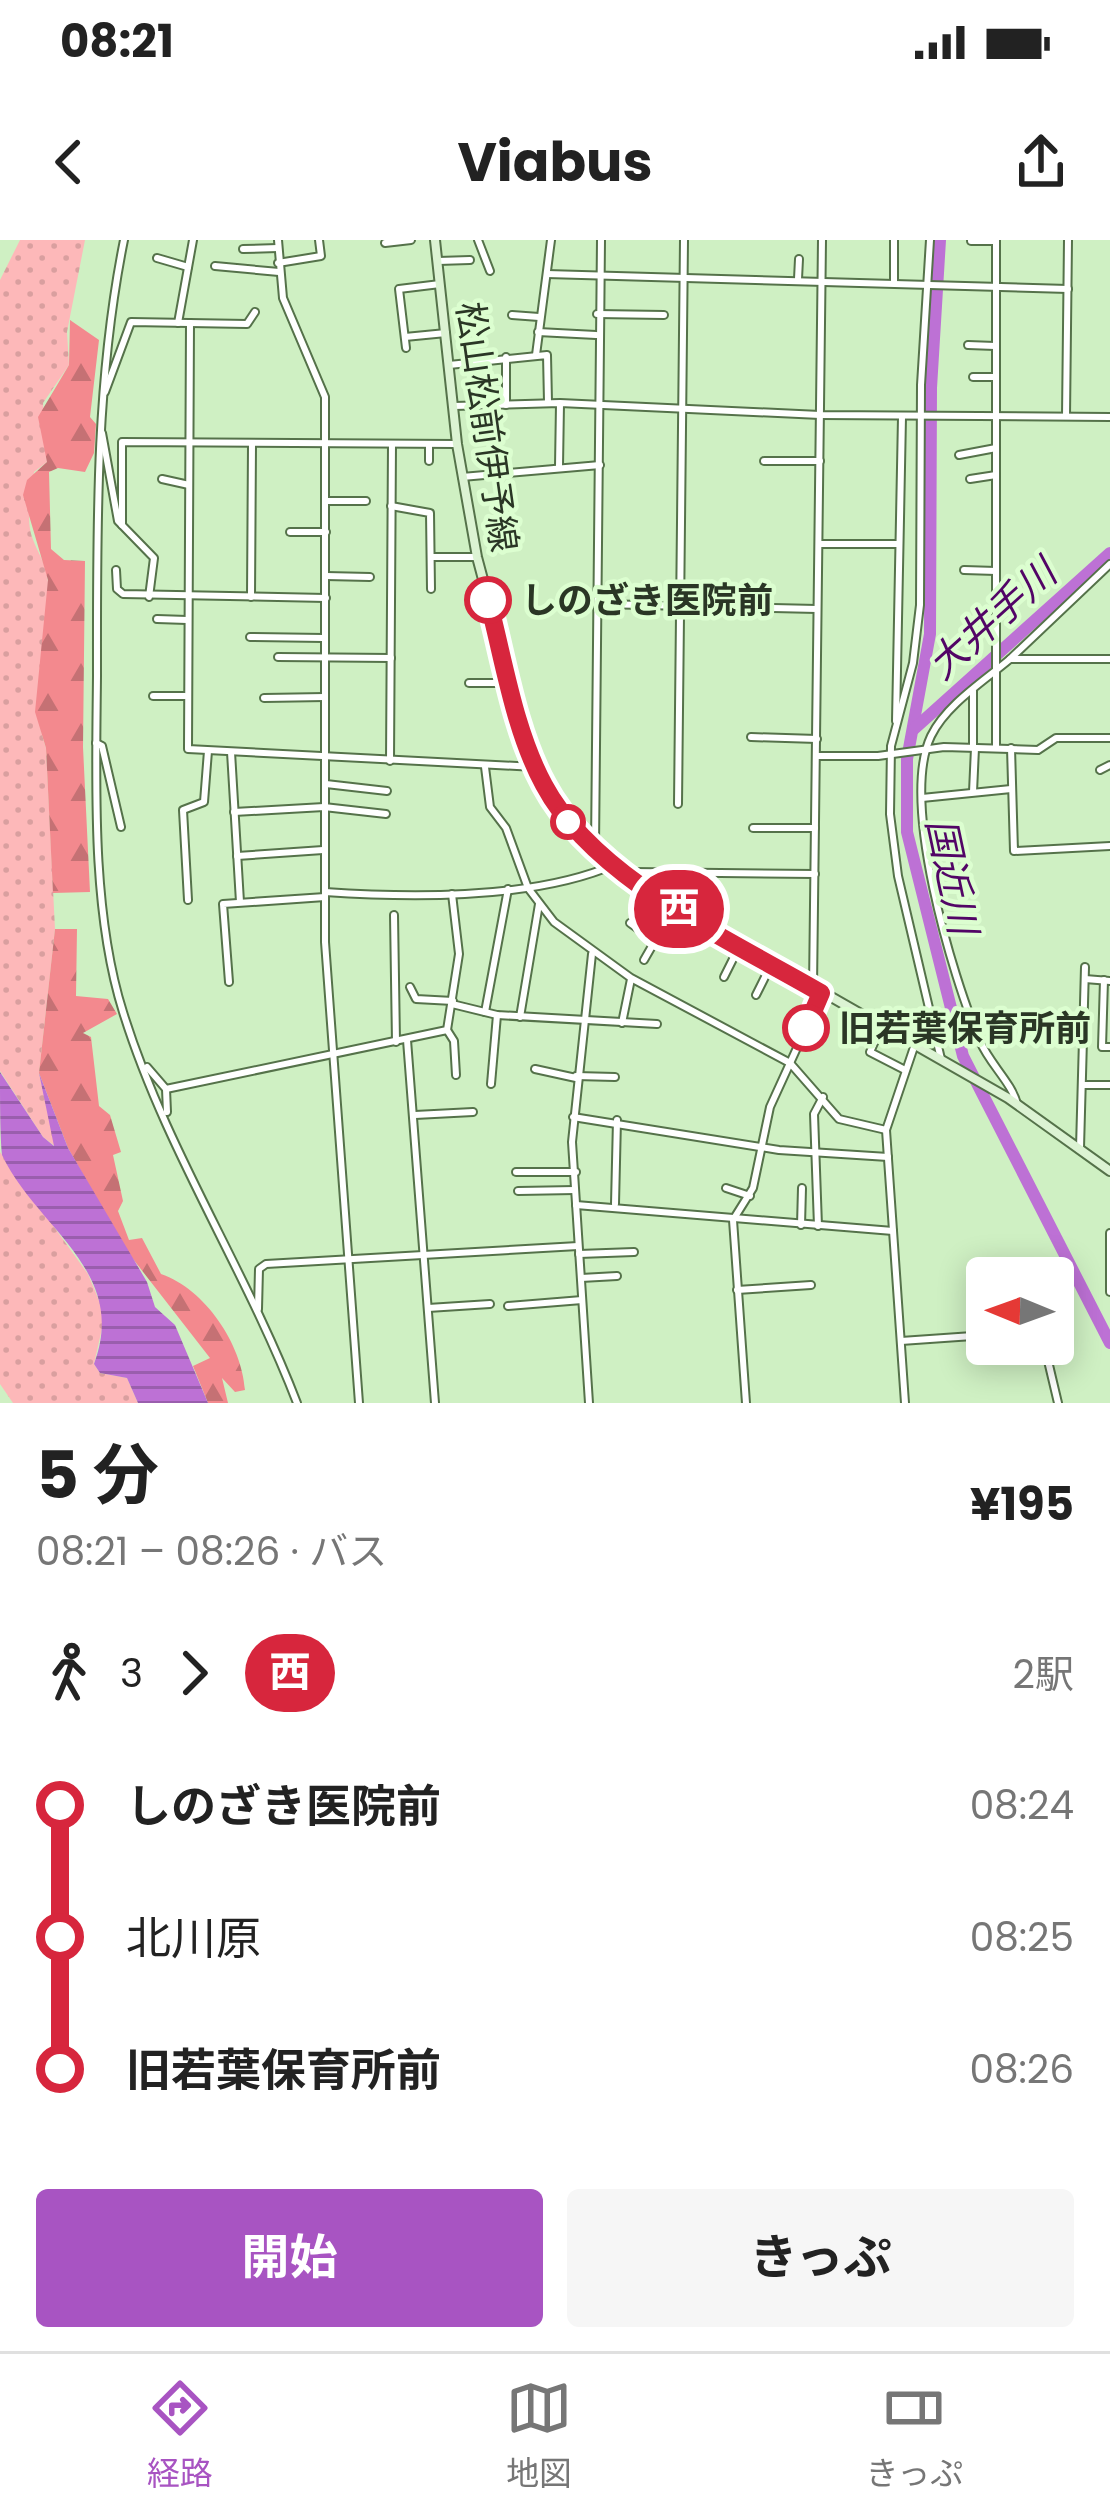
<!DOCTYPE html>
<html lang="ja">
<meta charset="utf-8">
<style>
body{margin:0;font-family:Poppins,"Noto Sans JP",sans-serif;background:#f6f6f6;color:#222;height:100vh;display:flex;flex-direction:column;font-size:45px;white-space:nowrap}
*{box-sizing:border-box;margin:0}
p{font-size:39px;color:#767676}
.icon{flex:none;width:66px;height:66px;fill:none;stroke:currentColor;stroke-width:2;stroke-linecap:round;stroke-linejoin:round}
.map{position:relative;height:1163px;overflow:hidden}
.drawer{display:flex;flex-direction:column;background:#fff;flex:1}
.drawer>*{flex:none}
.badge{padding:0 24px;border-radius:39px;font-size:42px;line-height:78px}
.needle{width:78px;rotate:271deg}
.buttons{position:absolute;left:966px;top:1017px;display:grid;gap:24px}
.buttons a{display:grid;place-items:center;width:108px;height:108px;border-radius:12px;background:#fff;box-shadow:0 6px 30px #0003;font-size:60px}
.map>.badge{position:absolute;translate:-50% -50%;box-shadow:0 0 0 6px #fff}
.legs{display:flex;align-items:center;gap:18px;height:132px;padding:0 36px;font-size:39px}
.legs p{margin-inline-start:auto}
.overview{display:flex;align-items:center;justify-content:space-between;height:204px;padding:0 36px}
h1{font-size:66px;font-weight:700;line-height:90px}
.action{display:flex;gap:24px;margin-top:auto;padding:24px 36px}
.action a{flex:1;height:138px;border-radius:12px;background:#a854c2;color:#fff;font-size:48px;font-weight:700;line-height:138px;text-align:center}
.action a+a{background:#f6f6f6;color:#222}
ul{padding:0 36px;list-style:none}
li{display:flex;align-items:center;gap:42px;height:132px;font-size:45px}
li i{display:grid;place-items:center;width:18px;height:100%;margin:0 15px;background:currentColor}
li i::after{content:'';width:30px;height:30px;margin:-15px;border:9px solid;border-radius:50%;background:#fff}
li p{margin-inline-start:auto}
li:first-child i{background:linear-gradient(#0000 50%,currentColor 0)}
li:last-child i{background:linear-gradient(currentColor 50%,#0000 0)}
.status{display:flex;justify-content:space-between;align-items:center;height:84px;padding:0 60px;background:#fff;direction:ltr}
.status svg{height:33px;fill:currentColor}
header{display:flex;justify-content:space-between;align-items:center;height:156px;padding:0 36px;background:#fff;font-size:54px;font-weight:700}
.dock{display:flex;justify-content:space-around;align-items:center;height:168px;border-top:3px solid #e0e0e0;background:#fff;font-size:33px;color:#767676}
.dock a{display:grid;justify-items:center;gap:6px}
.dock .current{color:#a854c2}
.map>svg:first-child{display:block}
.grass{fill:url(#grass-dots)}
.forest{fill:url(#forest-firs)}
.water{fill:url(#water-rules)}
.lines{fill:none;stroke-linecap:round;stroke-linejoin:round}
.river{stroke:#bd71d5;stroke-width:12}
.street-casing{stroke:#55724a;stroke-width:10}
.secondary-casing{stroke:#55724a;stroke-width:12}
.street{stroke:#fff;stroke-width:6}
.secondary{stroke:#dcf3d3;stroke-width:8}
.line-1-casing{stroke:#fff;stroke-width:27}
.line-1{stroke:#d7263d;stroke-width:18}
.stop-1-dot{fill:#fff;stroke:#d7263d;stroke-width:6}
.labels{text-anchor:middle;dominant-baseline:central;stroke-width:9;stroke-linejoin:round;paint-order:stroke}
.street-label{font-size:36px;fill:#2a3625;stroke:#dcfed0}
.stop-label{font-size:36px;font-weight:bold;fill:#2a3625;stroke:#dcfed0;text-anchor:start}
.water-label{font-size:39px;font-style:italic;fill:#520566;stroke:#dcfed0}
</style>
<div class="status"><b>08:21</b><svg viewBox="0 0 49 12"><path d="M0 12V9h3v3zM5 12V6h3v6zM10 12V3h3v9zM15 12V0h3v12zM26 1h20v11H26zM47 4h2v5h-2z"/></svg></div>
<header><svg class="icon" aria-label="back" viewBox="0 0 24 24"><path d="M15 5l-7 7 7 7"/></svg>Viabus<svg class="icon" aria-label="share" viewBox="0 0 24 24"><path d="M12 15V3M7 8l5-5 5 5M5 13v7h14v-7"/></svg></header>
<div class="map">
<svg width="1110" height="1163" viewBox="0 0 1110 1163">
<defs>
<pattern id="grass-dots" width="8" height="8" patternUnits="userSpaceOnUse" patternTransform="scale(3)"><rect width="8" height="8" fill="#fdb8b9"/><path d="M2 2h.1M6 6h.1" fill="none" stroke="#d99f9f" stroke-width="1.8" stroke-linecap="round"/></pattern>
<pattern id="forest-firs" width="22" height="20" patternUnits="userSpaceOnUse" patternTransform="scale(3)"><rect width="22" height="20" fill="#f3898e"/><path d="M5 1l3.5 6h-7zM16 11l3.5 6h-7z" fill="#c57174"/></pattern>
<pattern id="water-rules" width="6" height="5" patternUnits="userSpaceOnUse" patternTransform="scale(3)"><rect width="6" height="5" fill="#bd71d5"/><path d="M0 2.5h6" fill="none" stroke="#9a5ead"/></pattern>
</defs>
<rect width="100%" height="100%" fill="#cff0c3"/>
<g class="grass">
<path d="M20 0H85L67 92 69 125 43 163 47 222 34 232C33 249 27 272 30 289 33 307 47 322 48 342 53 401 26 450 46 508L55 689 39 833 56 907 43 897 0 831V40Z"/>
<path d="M0 912 88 1034 105 1075 94 1124 100 1133 127 1138 138 1163H13L0 1144Z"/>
</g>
<g class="forest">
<path d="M70 80 99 100 90 177 96 184 94 213 85 232 58 228 49 232 51 309 64 320 85 321 83 507 90 652 53 653 46 508 35 472 48 340 23 255 27 240 47 222 38 177 69 125Z"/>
<path d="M55 689H77L76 756 108 759 117 774 83 793 91 797 99 866 110 875 121 912 113 915 123 961 118 971 129 1000 142 998 161 1034C205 1049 242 1104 245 1150L235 1152 222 1138 228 1163H208L193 1126 210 1118 126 1010 68 908 39 833Z"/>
</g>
<path class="water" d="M0 832 43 897 54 906 39 833 68 908 147 1042 155 1067 175 1085 208 1163H138L127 1138 100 1133 94 1124C129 1030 37 989 2 915 0 894 0 854 0 832Z"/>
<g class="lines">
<g class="river">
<path d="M940 0 931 148 930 394 907 519V592L963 816 1110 1103"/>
<path d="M914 489 1110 313"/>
</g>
<defs>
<g id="street">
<path d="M124 0C95 143 97 291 97 436 96 541 91 671 123 772 165 908 246 1030 297 1163"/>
<path d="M278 0 283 58 325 157V702L359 1163"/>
<path d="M478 0 490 31"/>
<path d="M930 0 921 145 920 365 913 423 891 506 890 574 898 636 941 819"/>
<path d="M996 0V508"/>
<path d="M971 1H996"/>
<path d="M385 3 411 0"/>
<path d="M243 9 278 8"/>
<path d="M157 18 188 27"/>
<path d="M438 21 470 20"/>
<path d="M278 23 321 16 319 0"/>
<path d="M215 26 279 32"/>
<path d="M547 34 1068 49"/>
<path d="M798 39 799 19"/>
<path d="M894 41V0"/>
<path d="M597 74 664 75"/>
<path d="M512 75 539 77"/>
<path d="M178 83 193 0"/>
<path d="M190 83 188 509 535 527"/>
<path d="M538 92 596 95"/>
<path d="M405 97 446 93"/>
<path d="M968 105 995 106"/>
<path d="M406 108 399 49 440 44"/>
<path d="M536 115 551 0"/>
<path d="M506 117V165"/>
<path d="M449 125 547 115 548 162"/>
<path d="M973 137H996"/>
<path d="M105 152 131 82 247 84 255 72"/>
<path d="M454 166 560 163 820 175 1110 177"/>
<path d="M1066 176 1068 0"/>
<path d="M102 193 118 281 154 318 149 357"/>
<path d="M429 204V221"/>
<path d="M959 215 996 208"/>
<path d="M764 221H820"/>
<path d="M559 226 560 164"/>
<path d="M462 237 600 225"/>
<path d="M162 239 189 245"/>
<path d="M970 239 996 235"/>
<path d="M328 261H366"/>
<path d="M391 266 430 273 431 349"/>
<path d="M122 285V202L457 204"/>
<path d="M290 292H326"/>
<path d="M819 304H899"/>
<path d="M431 317H477"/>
<path d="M116 330 117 349 123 354 326 358"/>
<path d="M964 330 996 331"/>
<path d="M326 336 370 337"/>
<path d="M251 357 252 205"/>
<path d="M599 364 817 369"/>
<path d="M157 379 187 380"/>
<path d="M250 397 324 398"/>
<path d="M278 417 391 418"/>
<path d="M1010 419 1110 324"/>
<path d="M469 443H510"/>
<path d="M153 456H185"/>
<path d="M264 458 325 457"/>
<path d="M896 481 902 177"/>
<path d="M751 497 817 499"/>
<path d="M96 503 102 506 121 587"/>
<path d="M973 507V451"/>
<path d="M1011 508 1014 611 1110 606"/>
<path d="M231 512 240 662"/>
<path d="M816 516H878L944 507 1038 510 1056 498H1110"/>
<path d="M390 521 392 204"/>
<path d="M485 527 490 567 506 588 528 648 554 682 631 738 790 823 839 879 886 890"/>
<path d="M1100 530 1110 525"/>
<path d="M326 544 387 551"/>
<path d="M973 552 975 508"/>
<path d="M922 558 1011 549"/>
<path d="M678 564 684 0"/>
<path d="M234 572 324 567 386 574"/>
<path d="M753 588H815"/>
<path d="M595 607 601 0"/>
<path d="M237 616 323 610"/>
<path d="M633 632 815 634"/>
<path d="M325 652C413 658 534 660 616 624"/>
<path d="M188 660 183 570 204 562 208 511"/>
<path d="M394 675 396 802"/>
<path d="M630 683 651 698"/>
<path d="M644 720 675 666"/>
<path d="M724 737 739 707"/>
<path d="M1085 739 1110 741"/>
<path d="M1104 740 1102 807H1110"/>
<path d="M229 742 223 664 325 657"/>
<path d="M410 747 416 759 453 761"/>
<path d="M813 748 822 0"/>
<path d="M756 755 771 725"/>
<path d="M452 764 497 775 657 784"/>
<path d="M485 772 508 649"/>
<path d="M520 777 539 664"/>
<path d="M622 783 631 739"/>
<path d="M882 785 870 812 905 830"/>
<path d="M447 790 454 801 456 835"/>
<path d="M407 800 435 1163"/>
<path d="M147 827 166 849 167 872"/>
<path d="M535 829 576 838"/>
<path d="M576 836 615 837"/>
<path d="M491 844 497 775"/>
<path d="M1082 845H1110"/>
<path d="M166 849 447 790 459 714 452 654"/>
<path d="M1017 864C1012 843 989 823 980 801 952 736 900 561 931 496 946 465 984 441 1010 419H1110"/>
<path d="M415 875 473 872"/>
<path d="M573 877 779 910 888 917"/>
<path d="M1080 908 1085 727"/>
<path d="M516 932H576"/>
<path d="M726 948 750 956"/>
<path d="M518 951 575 950"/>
<path d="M615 964 617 880"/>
<path d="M576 965 893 991"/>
<path d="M801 985 802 948"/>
<path d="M818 986 814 874 823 857"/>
<path d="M1110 993V1052"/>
<path d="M579 1014 634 1012"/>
<path d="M581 1038 617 1036"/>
<path d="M737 1050 811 1045"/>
<path d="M508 1066 582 1060"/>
<path d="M428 1068 490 1064"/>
<path d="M258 1069 259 1029 266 1024 578 1006"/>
<path d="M901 1101 987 1095"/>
<path d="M1044 1104 1058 1163"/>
<path d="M589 1163 572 902 592 714"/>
<path d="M746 1163 733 980 753 948 770 867 822 753"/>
<path d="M905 1163 886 890 915 804"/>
</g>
<path id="secondary" d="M435 0 457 204 477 317 527 504 563 575 595 607 693 678 1008 858 1110 931"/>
</defs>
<use href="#street" class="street-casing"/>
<use href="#secondary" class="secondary-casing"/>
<use href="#street" class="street"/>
<use href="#secondary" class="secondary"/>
</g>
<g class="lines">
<defs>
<path id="line-1" d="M488 360C504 420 514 490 544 545 594 639 732 701 821 753L806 788"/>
</defs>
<use href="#line-1" class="line-1-casing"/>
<use href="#line-1" class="line-1"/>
</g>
<g class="stop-1-dot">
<circle cx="488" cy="360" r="21"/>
<circle cx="568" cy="582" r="15"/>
<circle cx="806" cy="788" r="21"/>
</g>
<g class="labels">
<g class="street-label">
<text transform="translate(487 187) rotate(82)">松山松前伊予線</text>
</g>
<g class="stop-label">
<text x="521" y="360">しのざき医院前</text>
<text x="839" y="788">旧若葉保育所前</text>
</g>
<g class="water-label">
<text transform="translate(992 379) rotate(-42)">大井手川</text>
<text transform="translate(952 636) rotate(78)">国近川</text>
</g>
</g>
</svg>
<div class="buttons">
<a><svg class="needle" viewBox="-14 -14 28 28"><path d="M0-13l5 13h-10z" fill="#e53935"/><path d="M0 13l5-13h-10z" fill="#767676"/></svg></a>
</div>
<b class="badge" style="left:679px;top:669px;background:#d7263d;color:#fff">西</b>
</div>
<section class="drawer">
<div class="overview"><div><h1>5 分</h1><p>08:21 – 08:26 · バス</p></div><b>¥195</b></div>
<div class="legs"><svg class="icon" aria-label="walk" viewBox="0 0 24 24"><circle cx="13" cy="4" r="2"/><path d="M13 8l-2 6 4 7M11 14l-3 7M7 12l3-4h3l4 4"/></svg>3<svg class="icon" aria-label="forward" viewBox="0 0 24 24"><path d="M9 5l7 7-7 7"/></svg><b class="badge" style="background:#d7263d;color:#fff">西</b><p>2駅</p></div>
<ul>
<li><i style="color:#d7263d"></i><b>しのざき医院前</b><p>08:24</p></li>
<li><i style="color:#d7263d"></i><span>北川原</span><p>08:25</p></li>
<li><i style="color:#d7263d"></i><b>旧若葉保育所前</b><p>08:26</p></li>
</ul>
<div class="action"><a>開始</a><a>きっぷ</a></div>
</section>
<nav class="dock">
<a class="current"><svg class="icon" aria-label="directions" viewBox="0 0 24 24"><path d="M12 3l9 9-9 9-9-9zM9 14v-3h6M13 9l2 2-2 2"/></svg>経路</a>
<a><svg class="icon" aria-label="map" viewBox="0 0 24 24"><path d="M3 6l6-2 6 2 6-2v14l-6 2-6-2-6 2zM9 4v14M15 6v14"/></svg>地図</a>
<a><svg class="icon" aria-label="tickets" viewBox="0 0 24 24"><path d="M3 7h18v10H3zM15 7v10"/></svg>きっぷ</a>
</nav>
